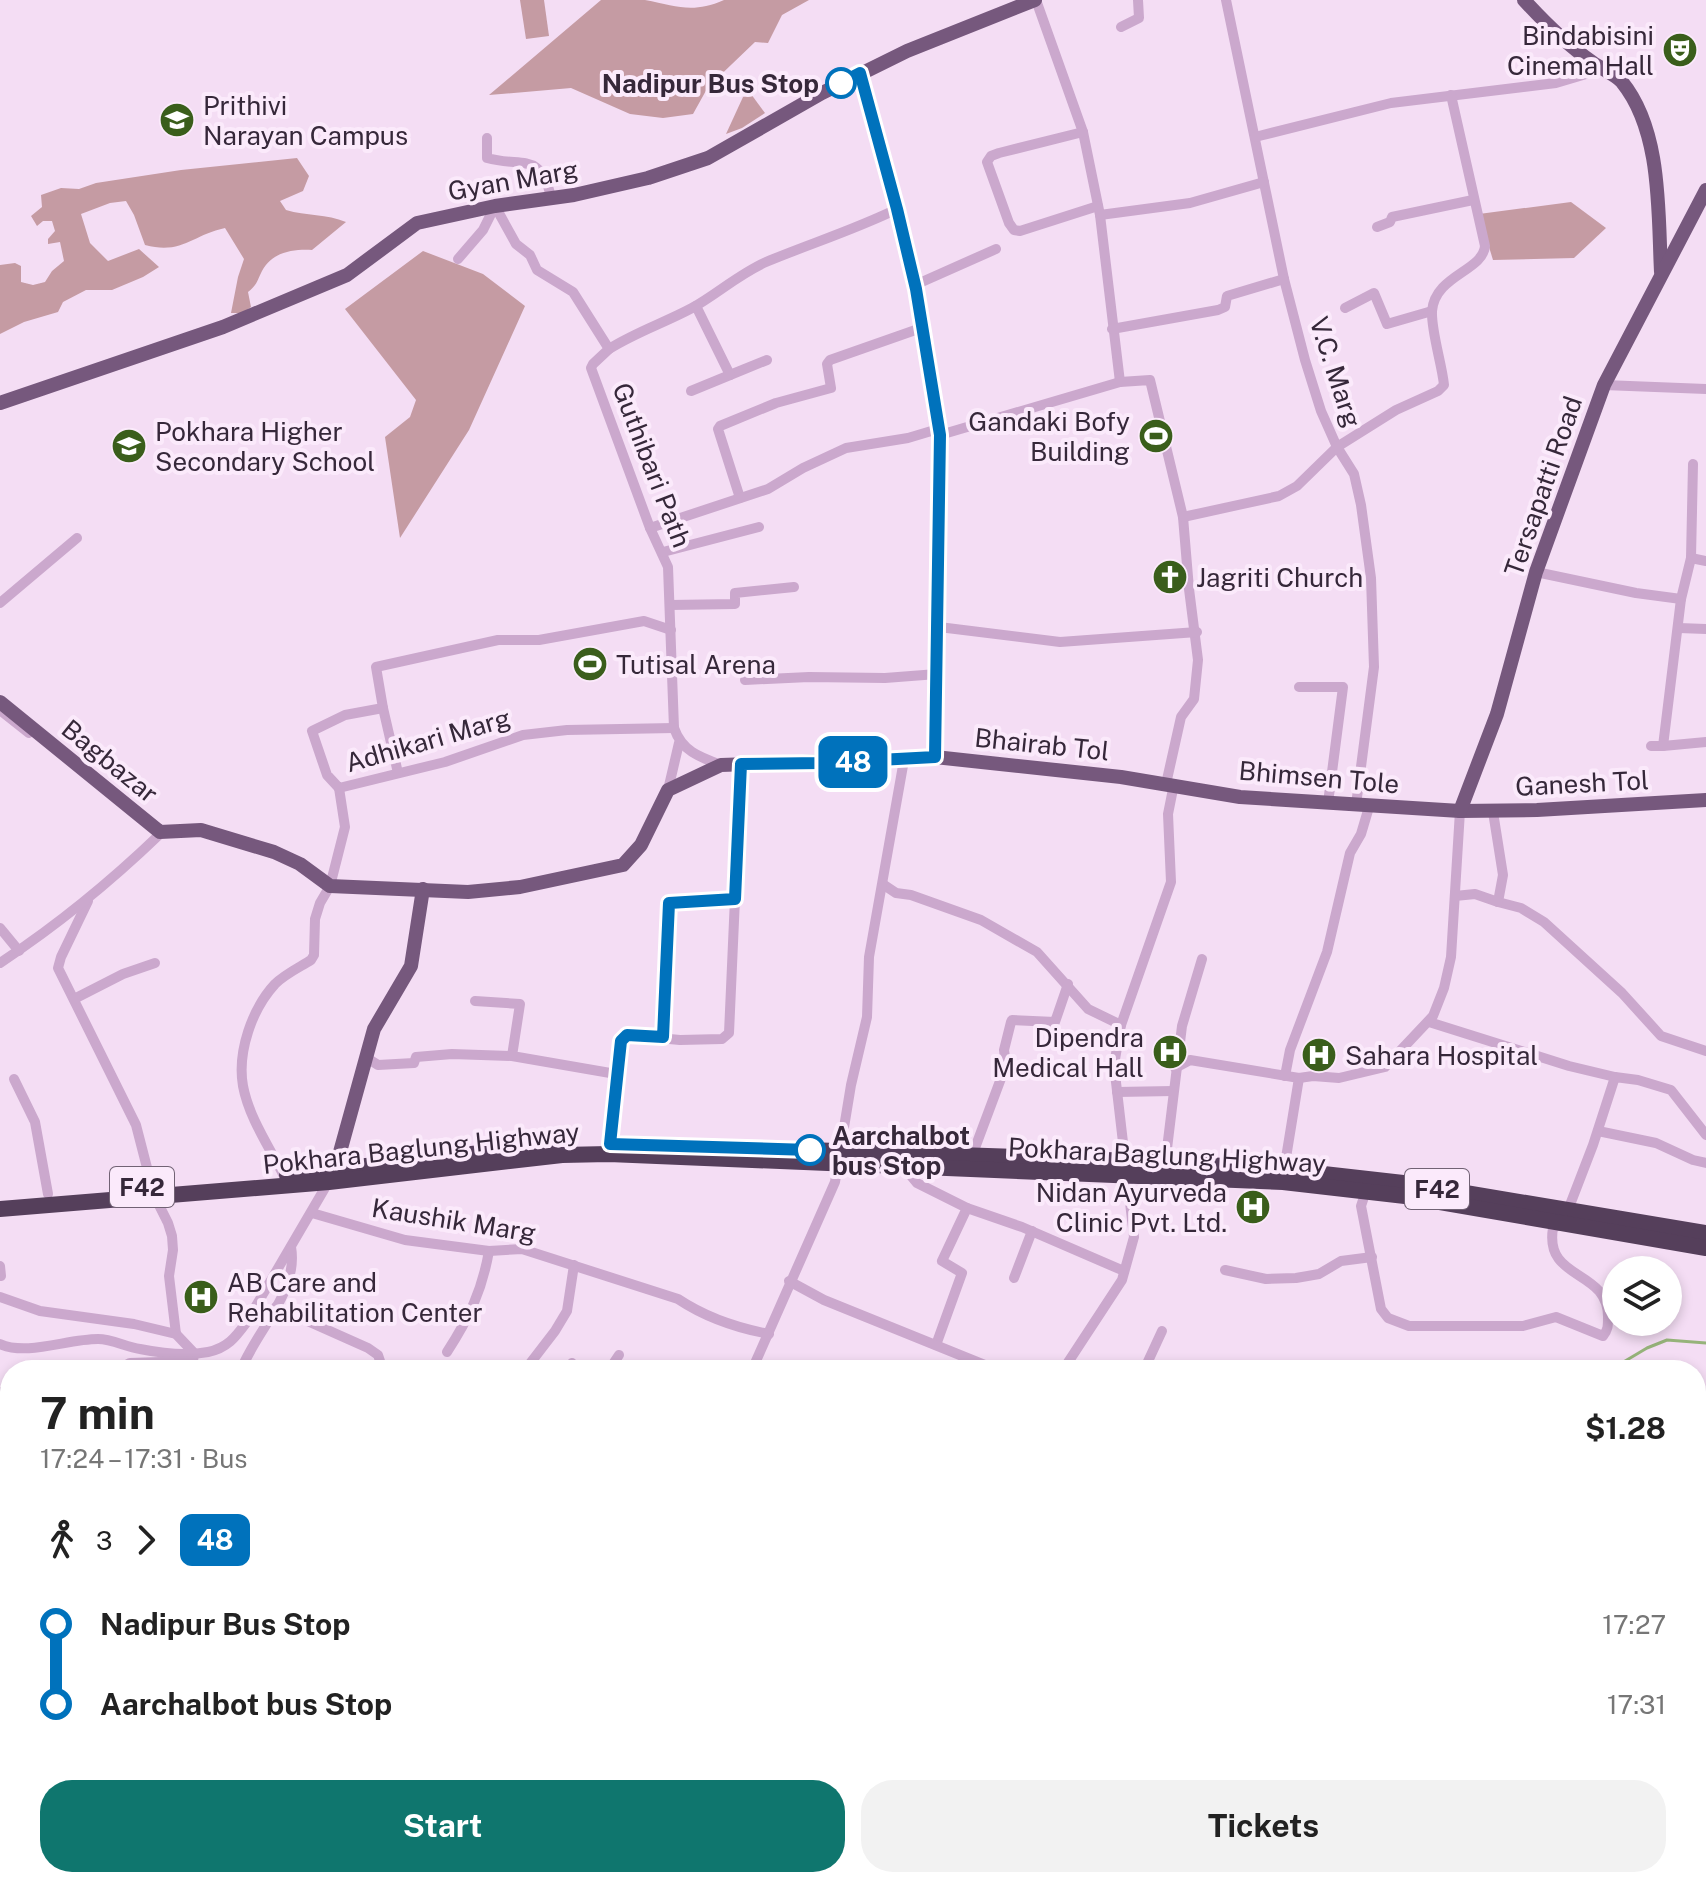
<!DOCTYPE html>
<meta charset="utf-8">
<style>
body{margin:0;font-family:"Public Sans",sans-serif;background:#f2f2f2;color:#222;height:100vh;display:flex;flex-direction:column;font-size:30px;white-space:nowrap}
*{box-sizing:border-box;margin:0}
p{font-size:26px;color:#767676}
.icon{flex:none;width:44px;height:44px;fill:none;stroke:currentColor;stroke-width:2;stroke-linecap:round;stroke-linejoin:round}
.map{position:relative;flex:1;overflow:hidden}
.side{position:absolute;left:0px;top:1360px;width:1706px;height:528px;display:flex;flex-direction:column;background:#fff;border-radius:32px 32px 0 0;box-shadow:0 4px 12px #0003}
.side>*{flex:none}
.badge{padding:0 16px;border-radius:12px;font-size:28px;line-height:52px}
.controls{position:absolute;left:1602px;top:1256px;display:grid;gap:16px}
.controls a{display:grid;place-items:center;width:80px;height:80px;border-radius:50%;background:#fff;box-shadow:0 4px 12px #0003;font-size:40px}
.map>.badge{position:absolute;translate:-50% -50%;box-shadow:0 0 0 4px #fff}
.legs{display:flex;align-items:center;gap:12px;height:88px;padding:0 40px;font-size:26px}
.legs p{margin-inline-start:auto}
.headline{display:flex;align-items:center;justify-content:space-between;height:136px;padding:0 40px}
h1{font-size:44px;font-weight:700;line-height:60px}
.primary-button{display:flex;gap:16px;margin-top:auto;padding:16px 40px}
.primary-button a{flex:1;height:92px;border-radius:32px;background:#0f766e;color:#fff;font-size:32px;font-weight:700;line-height:92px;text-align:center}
.primary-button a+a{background:#f2f2f2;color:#222}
ul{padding:0 40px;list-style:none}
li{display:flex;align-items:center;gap:28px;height:80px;font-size:30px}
li i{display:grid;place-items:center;width:12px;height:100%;margin:0 10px;background:currentColor}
li i::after{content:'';width:20px;height:20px;margin:-10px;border:6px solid;border-radius:50%;background:#fff}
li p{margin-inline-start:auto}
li:first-child i{background:linear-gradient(#0000 50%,currentColor 0)}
li:last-child i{background:linear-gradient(currentColor 50%,#0000 0)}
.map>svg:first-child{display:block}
.green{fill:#c59ba3}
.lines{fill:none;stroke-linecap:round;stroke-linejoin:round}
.stream{stroke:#96b37a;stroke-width:3}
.minor{stroke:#cba8cd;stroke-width:10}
.major{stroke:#76587d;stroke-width:14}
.highway{stroke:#553f5b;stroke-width:16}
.line-1-casing{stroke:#fff;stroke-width:18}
.line-1{stroke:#0072bc;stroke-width:12}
.stop-1-dot{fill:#fff;stroke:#0072bc;stroke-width:4}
.labels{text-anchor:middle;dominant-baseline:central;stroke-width:8;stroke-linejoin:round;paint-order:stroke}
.shield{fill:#fbeafb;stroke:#716274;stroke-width:2}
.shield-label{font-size:24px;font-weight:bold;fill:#36283a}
.poi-label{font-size:26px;fill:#36283a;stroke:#fbeafb;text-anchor:start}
.stop-label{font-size:26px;font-weight:bold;fill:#36283a;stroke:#fbeafb;text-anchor:end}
.street-label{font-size:26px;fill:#36283a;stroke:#fbeafb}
</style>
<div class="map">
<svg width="1706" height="1888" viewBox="0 0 1706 1888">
<rect width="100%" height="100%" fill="#f4ddf4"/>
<g class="green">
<path d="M520 0H544L549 36 526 39Z"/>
<path d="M601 0C615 0 631 0 645 0 677 6 692 14 724 0H809L782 15 768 43 755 42 708 87 693 114 663 118 630 114 571 88 489 95Z"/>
<path d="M751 94 765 113 742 128 726 134 743 97Z"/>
<path d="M297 158 309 176 303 191 280 201 286 210C306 216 327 214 346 222L312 250C293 249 272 252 262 271 257 281 257 285 248 292L251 307 242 313H231L238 277 244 259 225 228C192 235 182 255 145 245L134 215 126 201 110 203 81 214 90 243 108 261 139 249 159 267 143 277 112 290H86L63 302 58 312 24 322 0 334V265L15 263 21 266V282L33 285 45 282 52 271 64 261 60 242 48 244V239L55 231 52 221H43L37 226 31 216 42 207 41 195 61 188 79 189 96 183 181 170Z"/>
<path d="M1571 202 1606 228 1574 258 1493 260 1479 214Z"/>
<path d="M423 251 483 274 525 306 469 430 400 538 385 437 410 417 416 400 345 309Z"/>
<path d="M1696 1498C1704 1504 1705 1509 1702 1518L1706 1526V1888H1088L1087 1878H1696Z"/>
</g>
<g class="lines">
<g class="stream">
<path d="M1473 1370C1493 1359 1524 1360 1544 1370"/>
<path d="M1610 1370 1647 1348 1667 1340 1706 1343"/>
<path d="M863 1878 877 1888"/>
<path d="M792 1888 821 1878"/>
<path d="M920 1888 929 1878"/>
</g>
<g class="minor">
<path d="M1036 0 1083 132 1100 215 1120 382"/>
<path d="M1226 0 1284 279 1305 360 1321 411 1337 447 1354 474 1361 505 1371 578 1374 667 1356 805"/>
<path d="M1121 27 1139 18 1138 0"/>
<path d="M860 73 897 209 916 289 940 435 939 627 935 757"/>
<path d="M1083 132 999 153 991 156 987 162 1009 223 1014 230 1020 231 1098 206"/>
<path d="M1255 137 1391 103 1556 83 1603 69"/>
<path d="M487 138V158C523 168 540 151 551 197"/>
<path d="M495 206 516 244 530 255 537 270 573 292 609 349 593 364 591 368 650 528 668 567 674 728C682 751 699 757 721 765"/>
<path d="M1100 215 1190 203 1264 182"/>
<path d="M1377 227 1390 222 1392 217 1473 200"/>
<path d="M458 259 483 230 495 206"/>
<path d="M915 285 996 249"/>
<path d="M1345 308 1374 293 1387 324 1432 311"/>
<path d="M1112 329 1218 310 1225 307 1227 296 1284 279"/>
<path d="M609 349C636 332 664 323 692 308 717 294 739 274 766 262 809 244 854 230 897 209"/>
<path d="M730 375 767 360"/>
<path d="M1604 385 1706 389"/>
<path d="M691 391 730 375 696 306"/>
<path d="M940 435 1120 382 1150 380 1183 517 1189 589 1198 660 1194 699 1181 717 1166 784"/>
<path d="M740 498 718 429 720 426 776 403 831 388 827 364 830 360 924 327"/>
<path d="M1183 517 1279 496 1297 486 1337 447 1396 410 1438 391 1444 385C1442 364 1431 331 1432 311 1435 275 1483 271 1485 246L1451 95"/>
<path d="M650 528 768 489 803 468 846 448 908 438 938 429"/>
<path d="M663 552 759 527"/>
<path d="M1691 558 1693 464"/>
<path d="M1536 572 1636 593 1681 599"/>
<path d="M0 603 77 538"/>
<path d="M670 605 735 604V593L794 587"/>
<path d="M939 627 1060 642 1197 632"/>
<path d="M1679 628 1706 629"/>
<path d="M671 630 644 621 539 640H498L376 667 383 708 345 715 312 731 327 775 339 788 445 762 523 735 567 730 674 728"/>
<path d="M745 680 809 677 885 678 937 674"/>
<path d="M1299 687H1343L1328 803"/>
<path d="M383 708 398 773"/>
<path d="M0 710 29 733"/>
<path d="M1651 746H1663L1681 599 1691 558 1706 561"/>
<path d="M1663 746 1706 742"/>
<path d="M668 790 679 743"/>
<path d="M1493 812 1503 875 1498 902 1521 908 1544 922 1622 993 1661 1036 1706 1051"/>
<path d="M884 885 896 893 911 895 981 920 1037 952 1088 1009 1121 1025"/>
<path d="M1455 896 1475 894 1498 902"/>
<path d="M88 901 61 957 58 968 136 1125 152 1187"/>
<path d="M0 928 19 951"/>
<path d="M0 963C59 924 108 884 159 835L160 832"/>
<path d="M74 999 123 974 155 963"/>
<path d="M475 1001 520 1004 512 1056 616 1074 610 1144"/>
<path d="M1429 1022 1569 1066 1615 1077"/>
<path d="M663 1037 669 903 735 899"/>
<path d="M367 1058 378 1065 414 1063 416 1057 452 1054 512 1056"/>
<path d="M1175 1068 1190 1060 1299 1078 1313 1076 1339 1078 1385 1067 1433 1016 1444 988 1451 957 1460 811"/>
<path d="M616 1074 621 1041 627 1035 680 1040 722 1039 729 1033 741 764"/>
<path d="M1285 1076 1290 1050 1327 952 1350 853 1361 834 1369 807"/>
<path d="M14 1079 35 1122 48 1194"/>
<path d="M1117 1092 1173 1091"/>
<path d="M1598 1131 1656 1143 1693 1160 1706 1163"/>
<path d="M972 1156 1006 1065 1004 1050 1011 1022 1012 1020 1055 1022 1068 984"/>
<path d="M1165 1165 1182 1026 1202 959"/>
<path d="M903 1166 917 1183 967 1208 942 1261 962 1273 936 1345"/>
<path d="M1284 1170 1299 1078"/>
<path d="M284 1176C270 1148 249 1118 243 1086 237 1052 252 1009 275 984 285 974 300 967 311 960L314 955 315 919 320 903 330 886 345 827 339 788"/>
<path d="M1366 1191 1361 1206 1381 1309 1388 1318 1409 1326H1523L1556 1317 1603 1336C1608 1330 1608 1326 1608 1318 1609 1268 1544 1282 1553 1228L1563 1223 1593 1145 1615 1077 1638 1080 1671 1090 1706 1135"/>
<path d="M154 1195 168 1223 172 1236 173 1250 169 1276 176 1334"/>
<path d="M967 1208 1022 1227 1124 1271"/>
<path d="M312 1213 405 1240 489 1251 522 1249 678 1299C705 1317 737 1328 769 1334"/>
<path d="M0 1266 1 1276"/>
<path d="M1225 1270 1266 1279 1296 1278 1319 1274 1341 1261 1372 1257"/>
<path d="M1014 1278 1032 1231"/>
<path d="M789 1281 824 1300 997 1370"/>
<path d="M0 1297 40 1311 134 1324 176 1334 194 1353 192 1370"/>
<path d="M276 1307 368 1348 378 1355 383 1370"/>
<path d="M0 1344C27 1356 67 1339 98 1339 112 1339 126 1347 140 1349 160 1353 188 1356 208 1352 227 1348 235 1338 246 1323L329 1181"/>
<path d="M447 1352C469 1318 482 1291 489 1251"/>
<path d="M117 1370 130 1363 192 1361"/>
<path d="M241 1370C256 1331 299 1292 291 1247"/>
<path d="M525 1370 555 1331 567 1311 574 1265"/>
<path d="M566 1370 572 1363"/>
<path d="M609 1370 619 1355"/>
<path d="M752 1370 835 1182 851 1085 867 1017 869 957 904 760"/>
<path d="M1063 1370 1122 1280 1134 1237 1114 1065 1121 1025 1171 882 1168 814 1174 784"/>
<path d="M1144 1370 1162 1331"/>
<path d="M0 1392 3 1400 0 1408"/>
<path d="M0 1434 10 1429"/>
<path d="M1701 1439 1706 1440"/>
<path d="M109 1888 113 1878"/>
<path d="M735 1888 762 1883 774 1888"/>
<path d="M821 1888 837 1880 847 1879"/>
<path d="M988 1888 990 1878"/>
</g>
<g class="major">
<path d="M1524 0C1545 23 1566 44 1592 62 1601 69 1615 74 1622 82 1662 131 1658 213 1661 272"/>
<path d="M0 403 223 327 347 275 417 223 495 206 574 195 648 178 708 158 822 93 907 51 1035 0"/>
<path d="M0 702 160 832 201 830 274 852 300 864 330 886 468 892 520 887 623 865 641 845 668 790 721 765 935 757 1121 777 1240 797 1460 811 1537 810 1706 800"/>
<path d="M1460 811 1497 714 1536 572 1604 385 1706 190"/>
<path d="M335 1170 374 1029 411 966 423 889"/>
</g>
<g class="highway">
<path d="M749 1148 1165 1162 1297 1171 1412 1184 1706 1233"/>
<path d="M287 1175 550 1145"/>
<path d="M0 1209 329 1182 562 1155 609 1154 1283 1182 1405 1196 1706 1248"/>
</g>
</g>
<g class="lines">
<defs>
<path id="line-1" d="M810 1150 610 1144 621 1041 627 1035 663 1037 669 903 735 899 741 764 822 763 935 757 940 435 916 289 897 209 860 73 841 83"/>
</defs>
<use href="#line-1" class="line-1-casing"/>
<use href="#line-1" class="line-1"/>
</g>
<defs>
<symbol id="theatre-disc" viewBox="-11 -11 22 22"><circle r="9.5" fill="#3a5e1b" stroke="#fbeafb"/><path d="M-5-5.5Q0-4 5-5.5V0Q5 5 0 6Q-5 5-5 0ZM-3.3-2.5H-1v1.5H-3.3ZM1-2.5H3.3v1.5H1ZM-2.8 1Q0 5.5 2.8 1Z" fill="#fff"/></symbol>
<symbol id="university-disc" viewBox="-11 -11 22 22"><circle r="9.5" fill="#3a5e1b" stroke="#fbeafb"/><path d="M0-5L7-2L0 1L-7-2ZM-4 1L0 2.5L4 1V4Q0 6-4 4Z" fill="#fff"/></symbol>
<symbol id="stadium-disc" viewBox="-11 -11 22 22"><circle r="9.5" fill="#3a5e1b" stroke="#fbeafb"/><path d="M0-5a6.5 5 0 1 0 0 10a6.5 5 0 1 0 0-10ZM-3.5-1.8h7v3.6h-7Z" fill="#fff"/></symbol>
<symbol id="church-disc" viewBox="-11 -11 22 22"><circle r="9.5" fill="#3a5e1b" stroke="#fbeafb"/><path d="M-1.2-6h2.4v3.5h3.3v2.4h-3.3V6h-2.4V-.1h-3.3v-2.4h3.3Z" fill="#fff"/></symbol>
<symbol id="hospital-disc" viewBox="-11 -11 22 22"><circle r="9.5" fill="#3a5e1b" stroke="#fbeafb"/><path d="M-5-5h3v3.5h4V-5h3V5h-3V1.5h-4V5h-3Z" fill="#fff"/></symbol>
</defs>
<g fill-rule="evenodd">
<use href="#theatre-disc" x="1660" y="30" width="40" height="40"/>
<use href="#university-disc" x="157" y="100" width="40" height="40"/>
<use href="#stadium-disc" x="1136" y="416" width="40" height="40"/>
<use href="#university-disc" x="109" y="426" width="40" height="40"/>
<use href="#church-disc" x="1150" y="557" width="40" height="40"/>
<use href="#stadium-disc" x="570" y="644" width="40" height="40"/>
<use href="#hospital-disc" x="1150" y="1032" width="40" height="40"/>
<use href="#hospital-disc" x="1299" y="1035" width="40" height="40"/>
<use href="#hospital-disc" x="1233" y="1187" width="40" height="40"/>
<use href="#hospital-disc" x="181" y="1277" width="40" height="40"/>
</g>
<g class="stop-1-dot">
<circle cx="841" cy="83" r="14"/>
<circle cx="810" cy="1150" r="14"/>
</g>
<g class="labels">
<g class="shield">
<rect x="110" y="1167" width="64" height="40" rx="6"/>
<rect x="1405" y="1169" width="64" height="40" rx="6"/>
</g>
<g class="shield-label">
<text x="142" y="1187">F42</text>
<text x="1437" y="1189">F42</text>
</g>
<g class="poi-label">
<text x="1654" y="35" text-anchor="end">Bindabisini<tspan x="1654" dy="30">Cinema Hall</tspan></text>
<text x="203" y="105">Prithivi<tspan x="203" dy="30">Narayan Campus</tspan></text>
<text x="1130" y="421" text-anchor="end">Gandaki Bofy<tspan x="1130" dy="30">Building</tspan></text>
<text x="155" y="431">Pokhara Higher<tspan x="155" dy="30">Secondary School</tspan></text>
<text x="1196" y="577">Jagriti Church</text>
<text x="616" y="664">Tutisal Arena</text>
<text x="1144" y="1037" text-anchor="end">Dipendra<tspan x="1144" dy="30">Medical Hall</tspan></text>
<text x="1345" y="1055">Sahara Hospital</text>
<text x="1227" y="1192" text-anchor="end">Nidan Ayurveda<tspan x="1227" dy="30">Clinic Pvt. Ltd.</tspan></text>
<text x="227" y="1282">AB Care and<tspan x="227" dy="30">Rehabilitation Center</tspan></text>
</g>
<g class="stop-label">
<text x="819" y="83">Nadipur Bus Stop</text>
<text x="832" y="1135" text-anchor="start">Aarchalbot<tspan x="832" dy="30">bus Stop</tspan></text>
</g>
<g class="street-label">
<text transform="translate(513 180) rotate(-10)">Gyan Marg</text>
<text transform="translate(1336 372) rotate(72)">V.C. Marg</text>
<text transform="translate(652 465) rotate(69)">Guthibari Path</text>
<text transform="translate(1543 486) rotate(-71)">Tersapatti Road</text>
<text transform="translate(428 740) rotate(-16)">Adhikari Marg</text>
<text transform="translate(1042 744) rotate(6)">Bhairab Tol</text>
<text transform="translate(110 761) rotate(39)">Bagbazar</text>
<text transform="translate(1319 777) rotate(5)">Bhimsen Tole</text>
<text transform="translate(1582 783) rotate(-3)">Ganesh Tol</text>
<text transform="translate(421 1148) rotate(-6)">Pokhara Baglung Highway</text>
<text transform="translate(1167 1155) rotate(3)">Pokhara Baglung Highway</text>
<text transform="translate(454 1220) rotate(9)">Kaushik Marg</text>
</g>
</g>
</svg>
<div class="controls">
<a><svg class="icon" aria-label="layers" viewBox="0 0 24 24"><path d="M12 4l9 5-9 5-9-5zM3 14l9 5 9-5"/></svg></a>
</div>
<b class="badge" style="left:853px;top:762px;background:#0072bc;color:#fff">48</b>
<section class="side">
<div class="headline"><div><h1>7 min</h1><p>17:24 – 17:31 · Bus</p></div><b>$1.28</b></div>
<div class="legs"><svg class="icon" aria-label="walk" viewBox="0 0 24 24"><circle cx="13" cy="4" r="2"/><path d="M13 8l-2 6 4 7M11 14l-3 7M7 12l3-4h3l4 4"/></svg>3<svg class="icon" aria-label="forward" viewBox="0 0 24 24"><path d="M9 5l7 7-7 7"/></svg><b class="badge" style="background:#0072bc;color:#fff">48</b></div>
<ul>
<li><i style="color:#0072bc"></i><b>Nadipur Bus Stop</b><p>17:27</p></li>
<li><i style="color:#0072bc"></i><b>Aarchalbot bus Stop</b><p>17:31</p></li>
</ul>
<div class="primary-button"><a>Start</a><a>Tickets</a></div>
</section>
</div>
